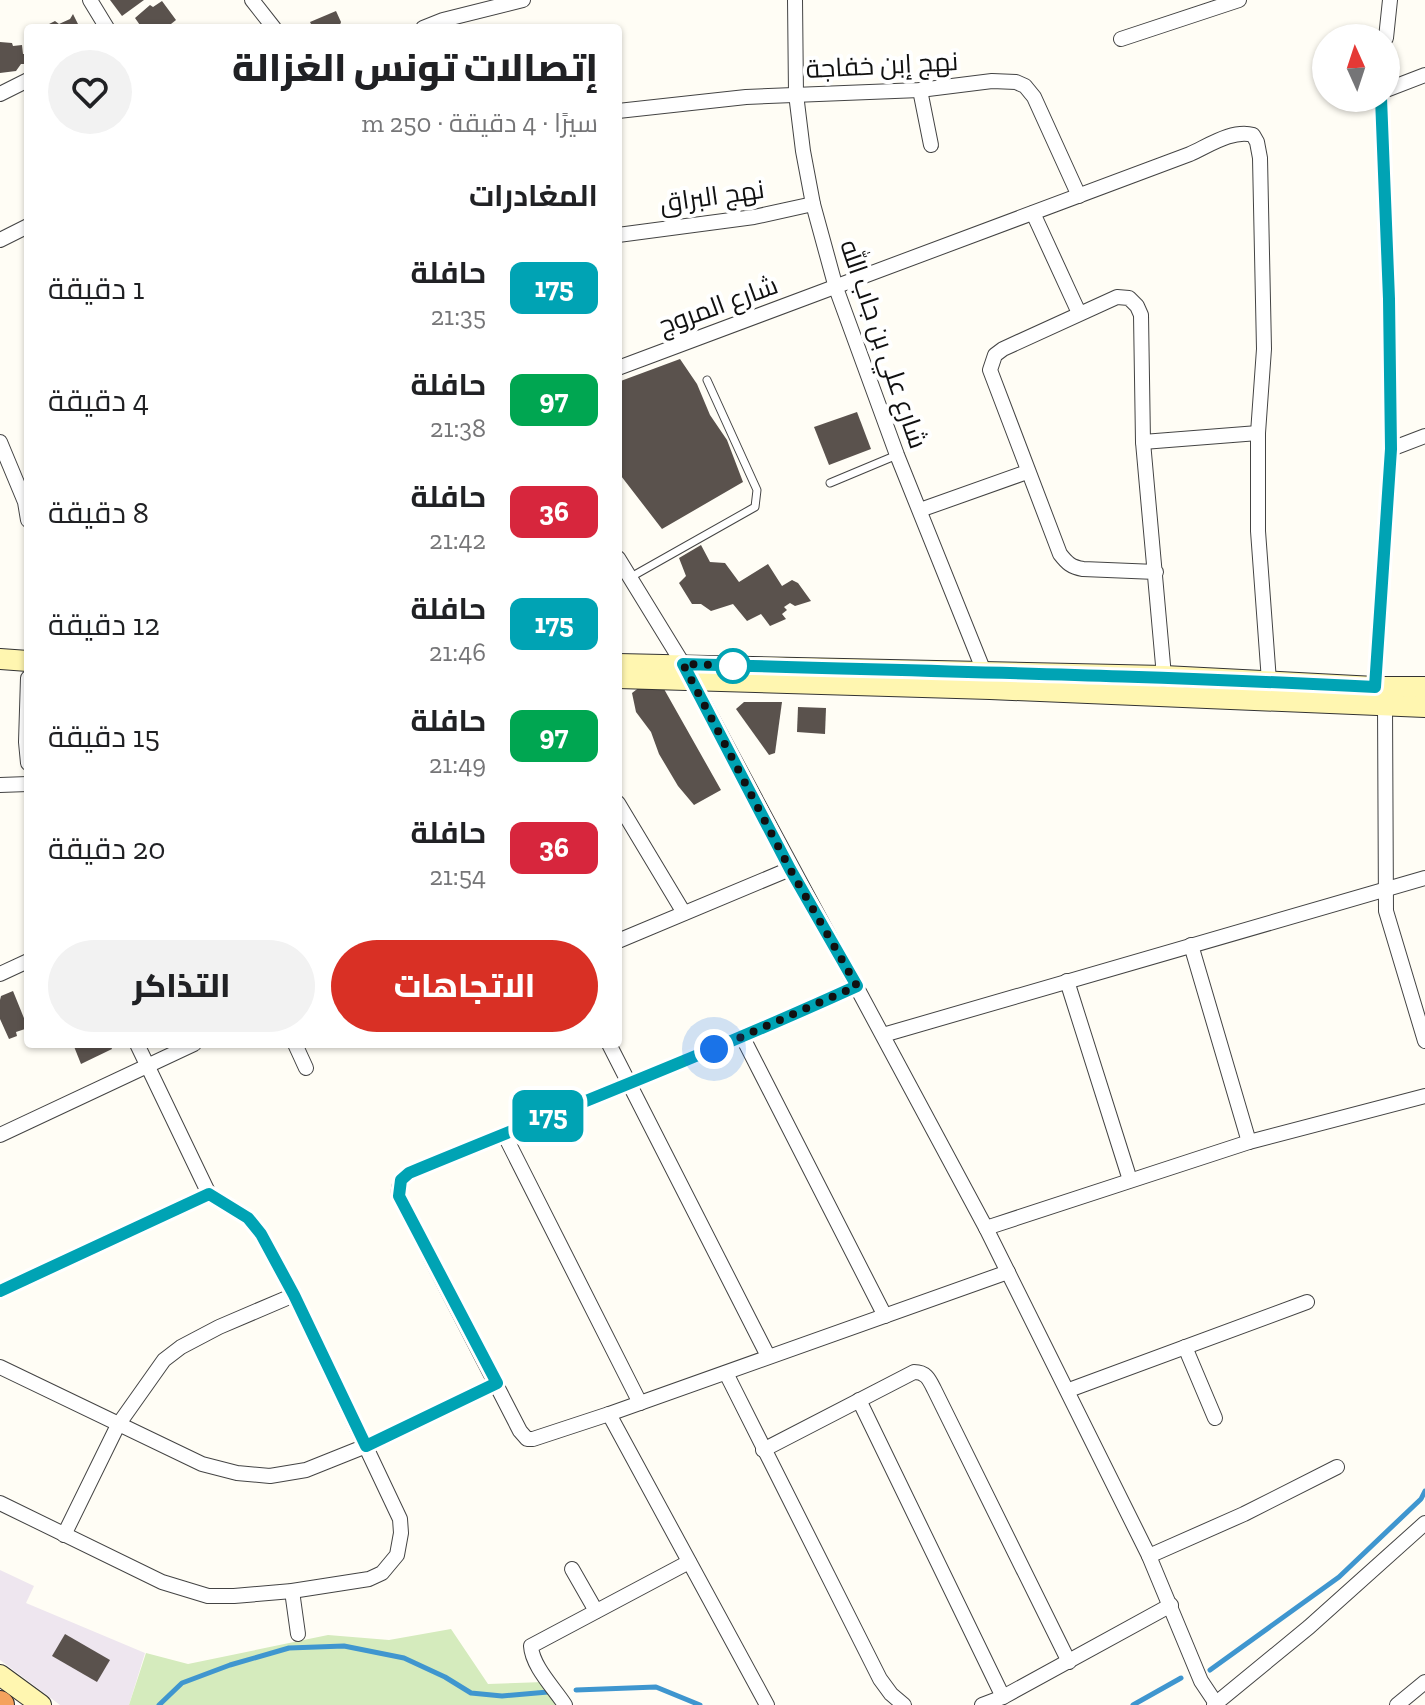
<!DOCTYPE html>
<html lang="ar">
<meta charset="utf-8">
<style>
body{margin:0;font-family:"Zilla Slab",Cairo,serif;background:#f2f2f2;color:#202124;direction:rtl;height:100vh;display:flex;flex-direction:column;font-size:30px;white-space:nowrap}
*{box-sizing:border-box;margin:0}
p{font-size:26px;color:#757577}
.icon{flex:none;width:44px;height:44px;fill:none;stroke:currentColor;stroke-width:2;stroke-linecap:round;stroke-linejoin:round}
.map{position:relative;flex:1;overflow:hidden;direction:ltr}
.details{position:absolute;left:24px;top:24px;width:598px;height:1024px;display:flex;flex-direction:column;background:#fff;border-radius:8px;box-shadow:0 2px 6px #0004;direction:rtl}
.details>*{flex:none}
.badge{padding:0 16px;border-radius:12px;font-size:28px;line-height:52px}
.needle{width:52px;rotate:357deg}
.fabs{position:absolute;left:1312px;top:24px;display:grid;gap:16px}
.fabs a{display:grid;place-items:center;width:88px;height:88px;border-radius:50%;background:#fff;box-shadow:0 2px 6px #0004;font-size:40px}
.you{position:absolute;width:40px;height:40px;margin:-20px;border:6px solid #fff;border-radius:50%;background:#1a73e8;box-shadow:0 0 0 12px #1a73e833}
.map>.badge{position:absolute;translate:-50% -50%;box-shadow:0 0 0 4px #fff}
h2{padding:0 24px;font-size:30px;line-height:72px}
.round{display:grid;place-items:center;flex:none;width:84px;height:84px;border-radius:42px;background:#f2f2f2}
.overview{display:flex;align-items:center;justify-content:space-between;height:136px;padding:0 24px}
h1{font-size:38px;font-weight:800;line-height:60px}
.cta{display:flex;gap:16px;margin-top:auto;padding:16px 24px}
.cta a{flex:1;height:92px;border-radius:48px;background:#d93025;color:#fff;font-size:32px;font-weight:800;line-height:92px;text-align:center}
.cta a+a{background:#f2f2f2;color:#202124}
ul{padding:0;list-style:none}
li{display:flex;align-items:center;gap:24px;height:112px;padding:0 24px}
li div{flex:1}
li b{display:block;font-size:30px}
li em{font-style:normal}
li .badge{min-width:88px;font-weight:700;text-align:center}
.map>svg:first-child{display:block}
.industrial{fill:#eee6ef}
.green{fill:#d5ebbd}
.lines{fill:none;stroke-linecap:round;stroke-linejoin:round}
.stream{stroke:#3f96cf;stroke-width:5}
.building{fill:#5a524d}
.lane-casing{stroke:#444;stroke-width:9}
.street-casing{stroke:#444;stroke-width:16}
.secondary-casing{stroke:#333;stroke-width:22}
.highway-casing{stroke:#222;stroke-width:28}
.lane{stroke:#fff;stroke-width:7}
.street{stroke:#fff;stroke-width:14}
.secondary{stroke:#fff6b0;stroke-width:20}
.highway{stroke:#f5a25d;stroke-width:26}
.line-casing{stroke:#fff;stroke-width:18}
.line{stroke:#00a3b4;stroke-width:12}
.walk{stroke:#111;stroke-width:8;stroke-dasharray:0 14.4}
.stop-dot{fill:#fff;stroke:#00a3b4;stroke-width:4}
.labels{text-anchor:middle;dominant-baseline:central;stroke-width:8;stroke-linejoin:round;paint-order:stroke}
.street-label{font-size:26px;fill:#111;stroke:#fff}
</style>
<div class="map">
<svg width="1425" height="1705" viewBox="0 0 1425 1705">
<rect width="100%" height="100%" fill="#fffdf5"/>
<path class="industrial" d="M0 1570 34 1586 26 1603 145 1653 129 1705H60L0 1660Z"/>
<path class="green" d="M451 1629 488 1684 544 1682 558 1705H129L146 1653 188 1664 328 1635 389 1640Z"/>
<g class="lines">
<g class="stream">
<path d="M1210 1670 1339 1577 1421 1499 1425 1491"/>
<path d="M576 1690 656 1687 700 1705"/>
<path d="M159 1705 182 1683 230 1665 289 1648 344 1646 404 1658 445 1677 471 1693 502 1696 548 1692"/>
<path d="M1133 1705 1181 1678"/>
</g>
</g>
<g class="building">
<path d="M110 0H144L122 16Z"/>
<path d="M162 1 176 20 166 28H142L135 18 150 5 153 7Z"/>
<path d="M336 11 341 22 339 28H313L310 22Z"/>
<path d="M73 14 80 28H41L55 21 59 24 70 19Z"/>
<path d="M0 42 12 43 13 46 22 45 23 54H27V64H21L16 71 0 73Z"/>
<path d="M680 359 697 384 710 415 727 440 743 482 662 529 618 472V382Z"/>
<path d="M857 412 871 449 829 465 814 427Z"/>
<path d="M701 545 710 562 725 563 739 582 768 564 782 586 792 580 798 583 811 601 795 606 790 603 784 607 787 610 782 614 786 619 770 626 761 614 747 621 733 604 711 611 701 604H692L679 583 686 576 679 558Z"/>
<path d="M645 683 664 689 721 790 694 805 678 786 659 754 651 732 636 712 632 693Z"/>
<path d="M744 702H782L775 753 769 755 736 709Z"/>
<path d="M798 707 826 708 825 734 797 732Z"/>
<path d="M13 991 28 1028 16 1032 17 1036 9 1039 0 1019V1000L1 996Z"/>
<path d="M73 1044H110L112 1049 81 1064Z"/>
<path d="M65 1634 110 1660 97 1682 52 1656Z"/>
</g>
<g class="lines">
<defs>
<g id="lane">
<path d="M830 483 897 455"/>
<path d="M631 577 755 507 757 490 707 380"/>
</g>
<g id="street">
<path d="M90 0 107 28"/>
<path d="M252 0 274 28"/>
<path d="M795 0 796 94 803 151 813 204 836 288 897 455 987 679"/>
<path d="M423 28 443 20 523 0"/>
<path d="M1386 38 1390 0"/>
<path d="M1121 39 1239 0"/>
<path d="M920 90 931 145"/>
<path d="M1386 90 1425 75"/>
<path d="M0 94 28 80"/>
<path d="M618 111 746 97 920 90 992 81 1016 82 1025 86 1034 97 1079 196"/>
<path d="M1033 213 1079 313"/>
<path d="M618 235 754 217 813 204"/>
<path d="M0 240 28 226"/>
<path d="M618 368 1190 154C1208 146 1233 129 1253 135L1257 142 1260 158 1264 349 1258 433V531L1269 681"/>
<path d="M0 442 25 502 28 520"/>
<path d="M1143 442 1258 433"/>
<path d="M1391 449 1425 436"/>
<path d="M920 510 1027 472"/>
<path d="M618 558 683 664 986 1228 1149 1556 1201 1681 1217 1705"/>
<path d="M1156 572 1083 569C1071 567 1067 563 1060 554L990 370 995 355 1003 349 1117 297 1129 298 1137 306 1141 315 1143 442 1164 676"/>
<path d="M28 678 26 742 28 763"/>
<path d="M1375 687 1391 449 1389 299 1381 98"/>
<path d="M1385 706 1386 911 1425 1041"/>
<path d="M0 785 28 784"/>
<path d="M618 803 684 913"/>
<path d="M618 941 790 869"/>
<path d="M1191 945 1249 1142"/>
<path d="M0 974 28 961"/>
<path d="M1067 981 1130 1180"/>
<path d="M857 986C709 1053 559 1111 409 1173 401 1180 398 1184 399 1196L520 1431 527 1439H533L609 1414 1008 1272"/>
<path d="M883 1035 1425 878"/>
<path d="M743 1038 885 1316"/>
<path d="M295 1044 306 1068"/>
<path d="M609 1044 768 1356"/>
<path d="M504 1134 640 1403"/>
<path d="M0 1135 194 1044"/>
<path d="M986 1228 1249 1142 1425 1096"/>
<path d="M0 1291 209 1194"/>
<path d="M1185 1347 1215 1418"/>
<path d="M0 1367 202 1464 237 1473 270 1476 306 1470 366 1446 497 1383"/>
<path d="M726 1373 880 1679 891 1694 904 1705"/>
<path d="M1069 1390 1307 1302"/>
<path d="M859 1400 1003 1697"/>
<path d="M609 1414 767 1705"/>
<path d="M763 1450 914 1372C926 1372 929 1379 934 1389L1069 1662"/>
<path d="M0 1503 162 1582 208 1596H234L292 1591 369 1579 382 1573 397 1555 401 1533 400 1519 294 1295 261 1234 248 1218 209 1194 137 1044"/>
<path d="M64 1535 118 1425 164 1360 181 1347 219 1327 294 1295"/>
<path d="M1149 1556 1244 1514 1337 1467"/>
<path d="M572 1569 596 1611"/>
<path d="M292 1591 298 1634"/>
<path d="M565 1705C554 1688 532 1666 531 1646L689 1562"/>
<path d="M982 1705 1003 1697 1171 1605"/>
<path d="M1214 1705 1309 1627 1425 1523"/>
<path d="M1397 1705 1425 1682"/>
</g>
<g id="secondary">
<path d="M0 659 28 661"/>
<path d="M618 664 1164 676 1375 687H1425"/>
<path d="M618 678 990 689 1425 707"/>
<path d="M0 1675 41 1705"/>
</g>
<path id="highway" d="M0 1704 1 1705"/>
</defs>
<use href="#lane" class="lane-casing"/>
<use href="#street" class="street-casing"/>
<use href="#secondary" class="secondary-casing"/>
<use href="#highway" class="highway-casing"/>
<use href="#lane" class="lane"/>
<use href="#street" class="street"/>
<use href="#secondary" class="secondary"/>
<use href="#highway" class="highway"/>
</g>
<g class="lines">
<defs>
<path id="line" d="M0 1291 209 1194 248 1218 261 1234 294 1295 366 1446 497 1383 399 1196 401 1180 409 1173C559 1111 710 1053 857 986L790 869 683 664C914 671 1144 675 1375 687L1391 449 1389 299 1381 98"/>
</defs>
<use href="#line" class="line-casing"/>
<use href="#line" class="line"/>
<path class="walk" d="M714 1049 857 986 790 869 683 664 743 666H733"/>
</g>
<circle class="stop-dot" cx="733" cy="666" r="16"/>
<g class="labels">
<g class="street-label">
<text transform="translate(882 65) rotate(-3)">نهج إبن خفاجة</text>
<text transform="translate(712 196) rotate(-8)">نهج البراق</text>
<text transform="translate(718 305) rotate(-20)">شارع المروج</text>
<text transform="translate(884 344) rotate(71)">شارع علي بن جاب الله</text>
</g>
</g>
</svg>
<div class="fabs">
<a><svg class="needle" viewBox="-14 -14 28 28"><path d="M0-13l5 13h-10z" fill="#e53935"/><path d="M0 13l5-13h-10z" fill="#757577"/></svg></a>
</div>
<div class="you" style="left:714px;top:1049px"></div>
<b class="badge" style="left:548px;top:1116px;background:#00a3b4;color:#fff">175</b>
<section class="details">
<div class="overview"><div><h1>إتصالات تونس الغزالة</h1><p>سيرًا · 4 دقيقة · 250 m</p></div><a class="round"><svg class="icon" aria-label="heart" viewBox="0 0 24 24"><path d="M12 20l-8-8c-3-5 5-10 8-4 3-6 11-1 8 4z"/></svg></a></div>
<h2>المغادرات</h2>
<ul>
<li><span class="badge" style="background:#00a3b4;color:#fff">175</span><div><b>حافلة</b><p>21:35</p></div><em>1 دقيقة</em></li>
<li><span class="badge" style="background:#00a651;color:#fff">97</span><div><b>حافلة</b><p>21:38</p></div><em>4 دقيقة</em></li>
<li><span class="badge" style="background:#d7263d;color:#fff">36</span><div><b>حافلة</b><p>21:42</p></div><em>8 دقيقة</em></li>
<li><span class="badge" style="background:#00a3b4;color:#fff">175</span><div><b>حافلة</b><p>21:46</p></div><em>12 دقيقة</em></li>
<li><span class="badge" style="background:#00a651;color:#fff">97</span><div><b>حافلة</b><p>21:49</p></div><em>15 دقيقة</em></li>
<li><span class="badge" style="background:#d7263d;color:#fff">36</span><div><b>حافلة</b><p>21:54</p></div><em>20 دقيقة</em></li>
</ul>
<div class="cta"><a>الاتجاهات</a><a>التذاكر</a></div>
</section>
</div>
